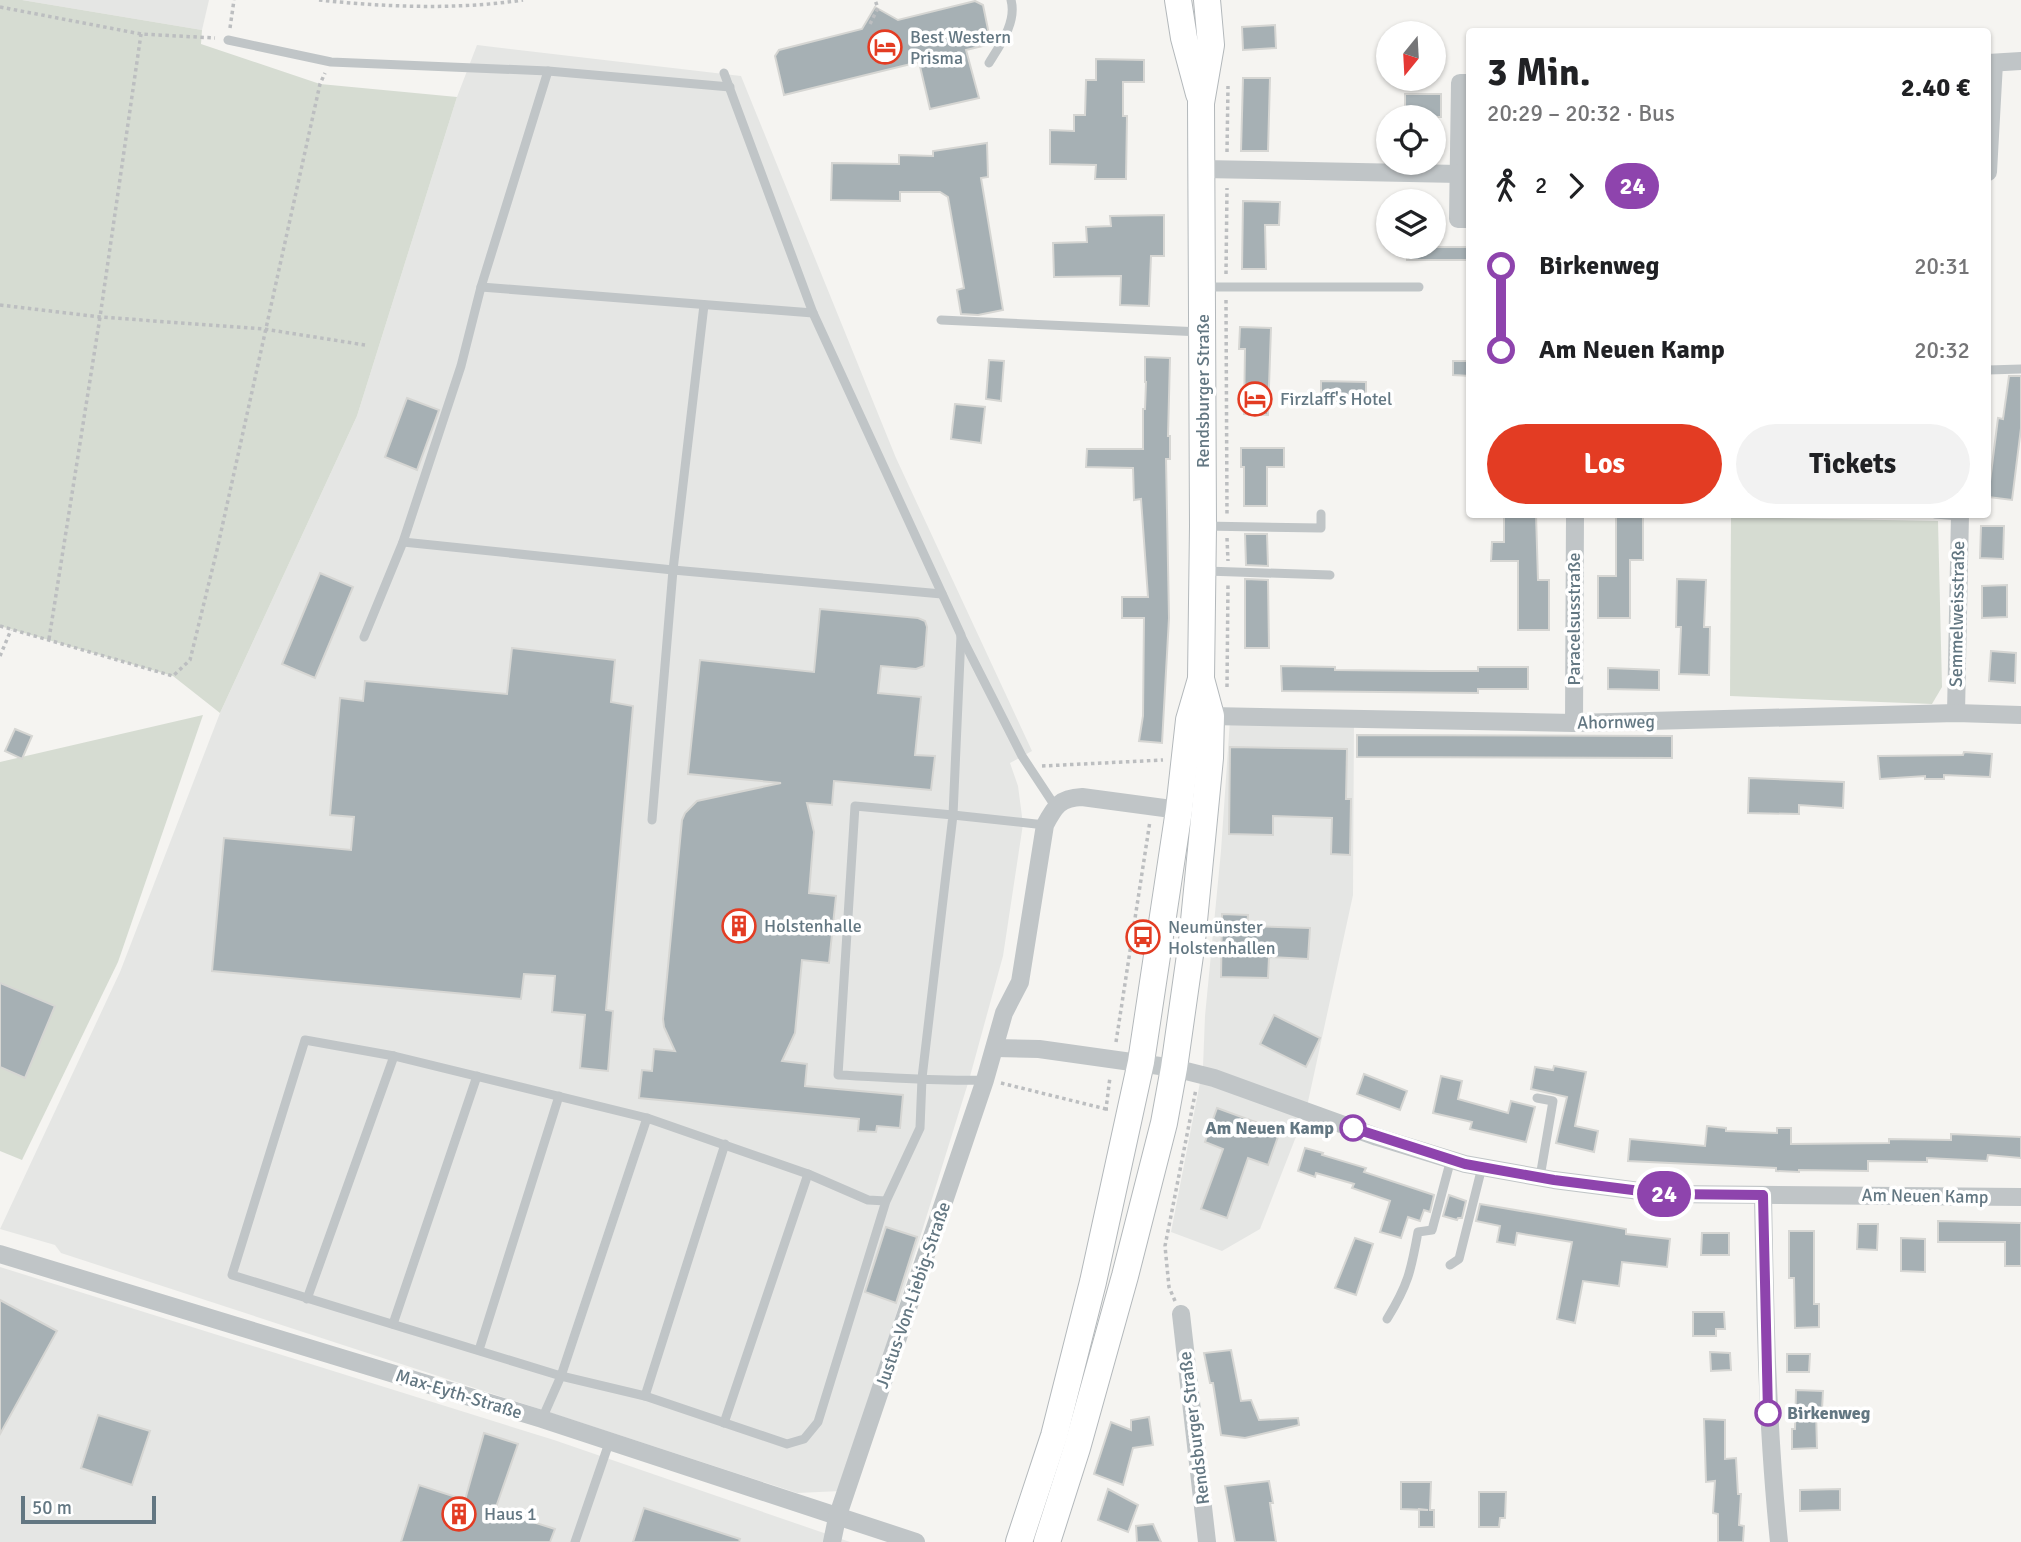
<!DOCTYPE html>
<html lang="de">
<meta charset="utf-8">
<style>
body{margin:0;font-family:Signika,sans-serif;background:#f2f2f2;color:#202124;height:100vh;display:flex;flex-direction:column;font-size:26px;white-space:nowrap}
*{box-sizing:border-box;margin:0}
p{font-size:23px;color:#757577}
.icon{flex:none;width:38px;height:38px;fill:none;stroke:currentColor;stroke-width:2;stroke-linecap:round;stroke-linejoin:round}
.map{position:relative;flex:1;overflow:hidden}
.side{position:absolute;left:1466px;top:28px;width:525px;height:490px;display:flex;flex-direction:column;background:#fff;border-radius:7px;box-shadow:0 2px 5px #0004}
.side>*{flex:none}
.badge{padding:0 14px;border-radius:23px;font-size:24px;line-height:46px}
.needle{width:46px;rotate:198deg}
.tools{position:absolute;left:1376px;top:21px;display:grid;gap:14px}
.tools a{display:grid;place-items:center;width:70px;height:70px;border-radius:50%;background:#fff;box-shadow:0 2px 5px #0004;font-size:35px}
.scale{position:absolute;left:21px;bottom:18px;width:135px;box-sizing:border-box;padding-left:7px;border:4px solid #637782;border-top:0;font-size:19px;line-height:24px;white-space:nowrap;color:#637782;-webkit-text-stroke:5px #fff;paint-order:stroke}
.map>.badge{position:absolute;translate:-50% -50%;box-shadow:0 0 0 4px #fff}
.legs{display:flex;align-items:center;gap:10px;height:77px;padding:0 21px;font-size:23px}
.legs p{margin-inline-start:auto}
.summary{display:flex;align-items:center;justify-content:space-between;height:119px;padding:0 21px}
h1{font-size:38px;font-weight:700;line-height:52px}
.action{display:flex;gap:14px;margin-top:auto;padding:14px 21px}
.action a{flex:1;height:80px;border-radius:42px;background:#e33c23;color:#fff;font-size:28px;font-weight:700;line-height:80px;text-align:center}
.action a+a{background:#f2f2f2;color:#202124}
ul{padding:0 21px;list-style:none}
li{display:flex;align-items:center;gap:24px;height:84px;font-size:26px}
li i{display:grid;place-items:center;width:10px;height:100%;margin:0 9px;background:currentColor}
li i::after{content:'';width:18px;height:18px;margin:-9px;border:5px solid;border-radius:50%;background:#fff}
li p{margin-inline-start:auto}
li:first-child i{background:linear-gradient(#0000 50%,currentColor 0)}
li:last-child i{background:linear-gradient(currentColor 50%,#0000 0)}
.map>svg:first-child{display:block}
.built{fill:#e5e6e4}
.green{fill:#d6dcd2}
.building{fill:#a6b0b4;stroke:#d6d6d3;stroke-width:2}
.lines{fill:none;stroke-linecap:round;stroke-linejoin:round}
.primary-casing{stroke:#b3b8bb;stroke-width:28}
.path{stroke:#bcbec0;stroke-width:3.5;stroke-dasharray:3.5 3.5;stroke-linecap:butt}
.lane{stroke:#c0c5c7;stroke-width:9}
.street{stroke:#c0c5c7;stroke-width:18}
.primary{stroke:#fff;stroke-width:26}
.line-1-casing{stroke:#fff;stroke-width:16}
.line-1{stroke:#8e44ad;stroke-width:10}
.stop-1-dot{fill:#fff;stroke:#8e44ad;stroke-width:3.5}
.labels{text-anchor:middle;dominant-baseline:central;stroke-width:7;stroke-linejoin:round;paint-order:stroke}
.poi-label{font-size:18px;fill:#637782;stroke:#fff;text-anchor:start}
.street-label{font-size:18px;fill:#637782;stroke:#fff}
.stop-label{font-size:18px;font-weight:bold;fill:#637782;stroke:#fff;text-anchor:end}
</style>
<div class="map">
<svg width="2021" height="1542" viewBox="0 0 2021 1542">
<rect width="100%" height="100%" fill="#f5f4f1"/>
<g class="built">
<path d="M22 0H209L202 30Z"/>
<path d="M477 45 741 76 896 458 1032 751 1010 763 1018 786 1023 824 1003 956 969 1080 841 1491 797 1493 61 1253 55 1245 0 1229 120 972 220 713 357 416 457 97Z"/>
<path d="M1354 718 1353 895 1306 1111 1260 1229 1222 1251 1171 1232 1203 1067 1205 1016 1221 851 1230 720Z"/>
<path d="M0 1267 554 1440 850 1542H0Z"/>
</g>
<g class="green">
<path d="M0 0H22L202 30 201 44 320 84 457 97 357 416 220 713 173 676 0 626Z"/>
<path d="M1731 517 1938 521 1942 687 1932 704 1730 696Z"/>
<path d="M203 715 118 962 22 1160 0 1151V762Z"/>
</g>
<g class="building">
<path d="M975 1 983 5 991 44 966 50 979 98 930 109 919 62 784 95 775 56 779 50 862 29 875 7 898 20Z"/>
<path d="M1275 25 1276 48 1243 50 1242 27Z"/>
<path d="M1096 59 1144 60V82H1123V116H1127L1126 179H1095L1096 165 1050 164V130L1074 131V115H1085L1086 80H1096Z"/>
<path d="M1243 78H1270L1268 151H1241Z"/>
<rect x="1405" y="94" width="36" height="23"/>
<path d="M987 143 988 177 981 178 1003 310 978 315 961 314 957 290 964 288 948 197 940 192H900V201L831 200 832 163 899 164V155L933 156V151Z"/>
<path d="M1243 201 1280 202 1279 225H1265L1266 269H1242Z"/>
<path d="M1164 215V256H1151L1149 306 1120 305 1121 276 1054 277 1053 243 1087 242 1086 227 1111 226 1110 216Z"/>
<rect x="1407" y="247" width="60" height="13"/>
<path d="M1240 327 1271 328 1268 415 1244 414 1245 349H1239Z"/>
<path d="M1145 357 1170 358 1168 436H1170V459H1166L1169 618 1162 743 1139 741 1143 716 1144 618H1122V597H1148L1141 499 1134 500 1133 468 1086 467 1087 449H1143V409H1145L1146 382H1145Z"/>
<path d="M989 360 1004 361 1001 401 986 399Z"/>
<path d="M1453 361H1470V376L1453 375Z"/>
<path d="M2009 376H2021V428L2012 500 1988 497 1998 418 2003 419Z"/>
<path d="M1321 381 1366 382V402L1321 401Z"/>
<path d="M407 398 439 410 417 470 385 457Z"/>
<path d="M955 404 985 407 981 443 951 439Z"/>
<path d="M1241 448H1284V467H1267V506H1244V467H1241Z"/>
<path d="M1504 514H1536L1538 580H1549V630H1518V561H1491L1492 542H1504Z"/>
<path d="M1616 514H1643V560H1630V618H1598V576H1616Z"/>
<path d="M1981 526H2004L2003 559 1980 558Z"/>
<path d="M1245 534H1267L1268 566 1246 565Z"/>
<path d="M320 573 353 587 315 678 282 664Z"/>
<path d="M1245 579 1268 580 1269 648H1245Z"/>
<path d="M1677 579 1706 580 1704 627H1710L1709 675 1679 674 1681 627H1676Z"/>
<path d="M2007 585V617L1982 618V586Z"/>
<path d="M820 609 918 618 925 621 927 627 924 666 916 669 881 666 878 693 921 697 915 755 935 756 931 790 834 781 832 805 807 803 814 832 809 893 836 896 829 963 802 960 795 1033 782 1061 807 1064 805 1086 903 1095 900 1128 877 1126 876 1132 858 1131 859 1119 639 1098 642 1070 652 1071 654 1049 675 1051 664 1027 663 1019 682 820 685 813 697 801 781 783 688 774 700 660 814 672Z"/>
<path d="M512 648 615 660 611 702 633 706 606 1010 613 1011 608 1071 580 1068 585 1015 552 1012 555 976 524 974 521 999 212 971 224 838 351 850 354 817 330 815 340 698 363 701 365 681 507 694Z"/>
<path d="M1991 651 2016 653 2015 683 1989 681Z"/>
<path d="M1281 666 1335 667V670L1430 671H1478V667H1528V689H1478V693L1282 691Z"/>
<path d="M1608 668 1659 670V690L1608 689Z"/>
<path d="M15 729 32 736 22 759 5 751Z"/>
<path d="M1357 735 1672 736V758L1357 757Z"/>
<path d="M1230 747 1347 749 1346 799H1351L1350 855 1331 854 1332 818 1273 816V835L1229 834Z"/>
<path d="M1964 752 1992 754 1990 777 1944 775V779H1925V776L1880 779 1878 756 1963 755Z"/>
<path d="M1749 778 1844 782 1843 808 1799 805V814L1748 813Z"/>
<path d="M1222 914 1248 915 1247 926 1310 928 1308 959 1269 957 1268 978 1221 977Z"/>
<path d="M0 983 55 1006 25 1078 0 1067Z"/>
<path d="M1274 1015 1320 1038 1306 1067 1260 1044Z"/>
<path d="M1554 1066 1586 1072 1575 1126 1598 1131 1594 1152 1556 1143 1567 1097 1531 1089 1535 1067 1553 1070Z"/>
<path d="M1364 1074 1407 1091 1400 1110 1357 1094Z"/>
<path d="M1441 1076 1462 1081 1458 1099 1508 1113 1511 1101 1535 1107 1526 1142 1470 1129 1472 1122 1433 1113Z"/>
<path d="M1217 1108 1280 1131 1268 1165 1248 1158 1227 1218 1201 1209 1223 1149 1205 1142Z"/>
<path d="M1707 1126 1726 1128V1131L1777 1133V1128H1791V1144L1889 1143V1139L1951 1140V1134L2021 1137V1158L1988 1155 1987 1161 1927 1158V1162L1868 1161V1171L1799 1170V1172L1776 1171V1168L1628 1161 1630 1139 1705 1146Z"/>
<path d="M1305 1148 1323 1153 1322 1155 1366 1168 1364 1172 1434 1195 1430 1212 1424 1210 1420 1221 1408 1217 1401 1238 1380 1232 1390 1201 1352 1188 1354 1184 1316 1173 1315 1177 1298 1171Z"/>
<path d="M1449 1195 1466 1201 1462 1218H1458L1457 1220 1443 1216Z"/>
<path d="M1480 1204 1626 1229V1234L1670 1239 1667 1267 1622 1262 1619 1286 1583 1281 1575 1323 1557 1319 1572 1242 1517 1233 1515 1245 1497 1242 1500 1226 1476 1221Z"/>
<path d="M1938 1221 2021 1223V1266H2005V1242H1938Z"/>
<path d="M1858 1224H1878L1877 1250 1857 1249Z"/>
<path d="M886 1227 917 1237 896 1303 865 1292Z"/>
<path d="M1789 1231H1814V1304H1819V1327L1795 1328 1794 1278H1789Z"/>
<path d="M1702 1233H1729V1255H1701Z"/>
<path d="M1355 1238 1373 1244 1356 1295 1335 1288Z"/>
<path d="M1901 1238 1925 1239V1272L1901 1271Z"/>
<path d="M0 1300 57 1331 0 1434Z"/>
<path d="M1693 1312H1724L1725 1329H1716V1336H1693Z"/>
<path d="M1231 1350 1241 1401 1251 1400 1259 1420 1298 1418 1299 1425 1245 1438 1221 1435 1213 1383H1210L1204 1353Z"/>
<path d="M1710 1352 1730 1353 1731 1370 1711 1371Z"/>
<path d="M1787 1354H1810L1809 1372H1787Z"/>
<path d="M1796 1390 1823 1391 1822 1410H1816L1817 1448 1792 1449V1429H1795Z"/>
<path d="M98 1415 150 1431 132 1485 81 1468Z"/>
<path d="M1149 1417 1153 1445 1133 1448 1123 1485 1094 1474 1111 1422 1131 1430V1420Z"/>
<path d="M1704 1419 1725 1420V1459L1736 1458 1738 1494H1741L1739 1525 1744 1526 1743 1542H1718V1514L1713 1513 1715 1481 1706 1482Z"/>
<path d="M484 1433 518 1444 495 1510 555 1529 550 1542H401L419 1485 465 1500Z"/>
<path d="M1269 1481 1273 1503H1270L1276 1542H1235L1225 1486Z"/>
<path d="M1401 1482H1431L1430 1510H1434V1527H1419V1509L1428 1510 1401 1509Z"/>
<path d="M1108 1489 1138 1505 1128 1532 1098 1520Z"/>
<path d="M1840 1489V1510L1800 1511V1490Z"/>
<path d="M1479 1492H1506L1505 1518H1500L1499 1527H1479Z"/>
<path d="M644 1508 740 1539 739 1542H633Z"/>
<path d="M1153 1524 1161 1542H1137L1136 1526Z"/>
</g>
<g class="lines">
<defs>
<g id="primary">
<path d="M1178 0 1184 38 1199 94"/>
<path d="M1019 1542 1054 1436 1093 1282 1141 1062 1179 810 1189 720 1201 679 1203 526 1201 103 1211 45 1207 0"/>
<path d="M1047 1542 1077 1448 1125 1276 1164 1123 1174 1068 1192 941 1210 758 1211 716 1201 679"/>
</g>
</defs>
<use href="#primary" class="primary-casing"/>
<g class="path">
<path d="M319 0C386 7 456 10 523 0"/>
<path d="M0 7 141 34 215 38"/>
<path d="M870 24 878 8 875 0"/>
<path d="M230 28 234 0"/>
<path d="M1227 152 1228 86"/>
<path d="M1226 274 1227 188"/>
<path d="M1226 300 1227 516"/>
<path d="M0 305 100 317 264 329 365 345"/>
<path d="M1227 538 1228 561"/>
<path d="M0 626 173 676 190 660 217 550 320 84 325 73"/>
<path d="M49 639 100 317 141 34"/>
<path d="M0 656 11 630"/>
<path d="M1227 687 1228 583"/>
<path d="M1042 766 1163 760"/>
<path d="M1116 1042 1150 821"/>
<path d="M1001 1083 1106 1109"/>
<path d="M1108 1109H1106L1110 1077"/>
<path d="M1175 1301 1169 1287 1165 1246 1196 1089"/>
</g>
<g class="lane">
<path d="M228 40 331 62 548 71 730 87"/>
<path d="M989 63C1000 45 1017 22 1011 0"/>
<path d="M724 73 813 313 961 635 953 815 1045 825"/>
<path d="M481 287 813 313"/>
<path d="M1203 287H1419"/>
<path d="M941 320 1201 332"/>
<path d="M1988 370 2021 369"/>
<path d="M1935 514 1959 516"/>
<path d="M1204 526 1321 528V514"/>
<path d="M403 542 673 570 942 594"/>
<path d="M1206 571 1330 575"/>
<path d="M961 636 1022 756 1055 806"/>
<path d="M364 637 403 542 461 366 481 287 548 71"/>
<path d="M652 820 673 570 704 305"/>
<path d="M1537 1098 1553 1101 1540 1177"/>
<path d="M886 1201 868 1200 808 1174 647 1118 394 1056 305 1040 232 1275 561 1376 645 1396 787 1444 804 1439 818 1422 886 1201 920 1128 922 1078 953 815 855 806 838 1075C887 1077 936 1082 985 1080"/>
<path d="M1450 1265 1459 1259 1482 1167"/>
<path d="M307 1299 394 1056"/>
<path d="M1387 1319C1408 1285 1411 1271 1418 1232L1432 1230 1451 1159"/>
<path d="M393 1324 477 1076"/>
<path d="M479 1350 559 1096"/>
<path d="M645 1396 725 1144"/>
<path d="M542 1419 561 1376 647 1118"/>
<path d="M724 1423 808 1174"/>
<path d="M575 1542 609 1443"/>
</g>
<g class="street">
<path d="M1988 63 2021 61"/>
<path d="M1470 83H1460L1458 219H1470"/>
<path d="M1202 169 1459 174"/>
<path d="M1988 172 1994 63"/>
<path d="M1956 713 1960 514"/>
<path d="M1211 716 1574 723 1956 713 2021 715"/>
<path d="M1574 723 1575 514"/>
<path d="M995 1048 1039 1049 1174 1068 1214 1078 1377 1137 1465 1164 1554 1180 1663 1194 2021 1197"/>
<path d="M1763 1195C1765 1311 1767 1426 1779 1542"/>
<path d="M0 1254 542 1419 916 1542"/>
<path d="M1181 1314 1207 1542"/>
<path d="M832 1542 837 1518 985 1080 1004 1013 1020 982 1045 825C1055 806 1060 798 1082 797L1179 810 1186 816"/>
</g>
<use href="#primary" class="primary"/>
</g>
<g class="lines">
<defs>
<path id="line-1" d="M1353 1128 1465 1164 1554 1180 1664 1194 1763 1195 1768 1413"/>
</defs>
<use href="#line-1" class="line-1-casing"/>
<use href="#line-1" class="line-1"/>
</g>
<defs>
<symbol id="hotel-ring" viewBox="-11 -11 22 22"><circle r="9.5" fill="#fff" stroke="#e33c23" stroke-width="1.5"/><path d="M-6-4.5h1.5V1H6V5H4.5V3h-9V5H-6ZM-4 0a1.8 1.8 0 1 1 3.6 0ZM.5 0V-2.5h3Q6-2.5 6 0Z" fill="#e33c23"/></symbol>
<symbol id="building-ring" viewBox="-11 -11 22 22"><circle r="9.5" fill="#fff" stroke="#e33c23" stroke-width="1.5"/><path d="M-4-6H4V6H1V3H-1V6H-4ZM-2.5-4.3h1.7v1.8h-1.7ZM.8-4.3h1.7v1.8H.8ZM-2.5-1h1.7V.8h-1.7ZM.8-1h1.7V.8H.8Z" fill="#e33c23"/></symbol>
<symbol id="bus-ring" viewBox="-11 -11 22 22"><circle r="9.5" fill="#fff" stroke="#e33c23" stroke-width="1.5"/><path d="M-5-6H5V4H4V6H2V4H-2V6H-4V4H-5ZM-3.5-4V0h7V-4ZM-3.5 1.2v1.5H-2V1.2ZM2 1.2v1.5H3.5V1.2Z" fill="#e33c23"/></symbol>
</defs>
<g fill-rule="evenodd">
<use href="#hotel-ring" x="866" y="28" width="38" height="38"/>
<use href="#hotel-ring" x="1236" y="380" width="38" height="38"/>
<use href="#building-ring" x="720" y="907" width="38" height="38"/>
<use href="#bus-ring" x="1124" y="918" width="38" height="38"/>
<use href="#building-ring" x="440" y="1495" width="38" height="38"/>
</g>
<g class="stop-1-dot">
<circle cx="1353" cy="1128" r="12"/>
<circle cx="1768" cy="1413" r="12"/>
</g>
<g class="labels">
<g class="poi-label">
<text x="910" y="37">Best Western<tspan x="910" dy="21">Prisma</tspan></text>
<text x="1280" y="399">Firzlaff's Hotel</text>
<text x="764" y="926">Holstenhalle</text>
<text x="1168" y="927">Neumünster<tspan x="1168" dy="21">Holstenhallen</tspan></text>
<text x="484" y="1514">Haus 1</text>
</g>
<g class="street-label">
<text transform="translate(1203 391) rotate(-90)">Rendsburger Straße</text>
<text transform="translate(1957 614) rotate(-89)">Semmelweisstraße</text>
<text transform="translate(1574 619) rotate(-90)">Paracelsusstraße</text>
<text transform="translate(1616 722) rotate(-1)">Ahornweg</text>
<text transform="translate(1925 1196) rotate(1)">Am Neuen Kamp</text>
<text transform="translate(913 1295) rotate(-71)">Justus-Von-Liebig-Straße</text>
<text transform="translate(459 1394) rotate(17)">Max-Eyth-Straße</text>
<text transform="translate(1194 1428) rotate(-97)">Rendsburger Straße</text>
</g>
<g class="stop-label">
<text x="1334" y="1128">Am Neuen Kamp</text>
<text x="1787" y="1413" text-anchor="start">Birkenweg</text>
</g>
</g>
</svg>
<div class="tools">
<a><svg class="needle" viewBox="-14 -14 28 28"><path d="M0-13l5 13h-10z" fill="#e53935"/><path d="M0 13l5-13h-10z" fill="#757577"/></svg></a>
<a><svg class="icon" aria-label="locate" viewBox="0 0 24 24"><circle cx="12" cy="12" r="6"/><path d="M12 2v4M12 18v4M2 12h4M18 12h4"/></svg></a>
<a><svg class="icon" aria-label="layers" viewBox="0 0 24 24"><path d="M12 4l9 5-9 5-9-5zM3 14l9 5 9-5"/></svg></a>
</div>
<div class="scale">50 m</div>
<b class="badge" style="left:1664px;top:1194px;background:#8e44ad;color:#fff">24</b>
<section class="side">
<div class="summary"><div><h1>3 Min.</h1><p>20:29 – 20:32 · Bus</p></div><b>2.40 €</b></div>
<div class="legs"><svg class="icon" aria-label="walk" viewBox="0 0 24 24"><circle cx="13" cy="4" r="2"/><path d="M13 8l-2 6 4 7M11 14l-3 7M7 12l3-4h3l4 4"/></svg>2<svg class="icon" aria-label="forward" viewBox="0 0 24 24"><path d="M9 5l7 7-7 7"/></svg><b class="badge" style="background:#8e44ad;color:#fff">24</b></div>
<ul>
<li><i style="color:#8e44ad"></i><b>Birkenweg</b><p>20:31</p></li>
<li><i style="color:#8e44ad"></i><b>Am Neuen Kamp</b><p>20:32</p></li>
</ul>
<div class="action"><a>Los</a><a>Tickets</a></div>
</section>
</div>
